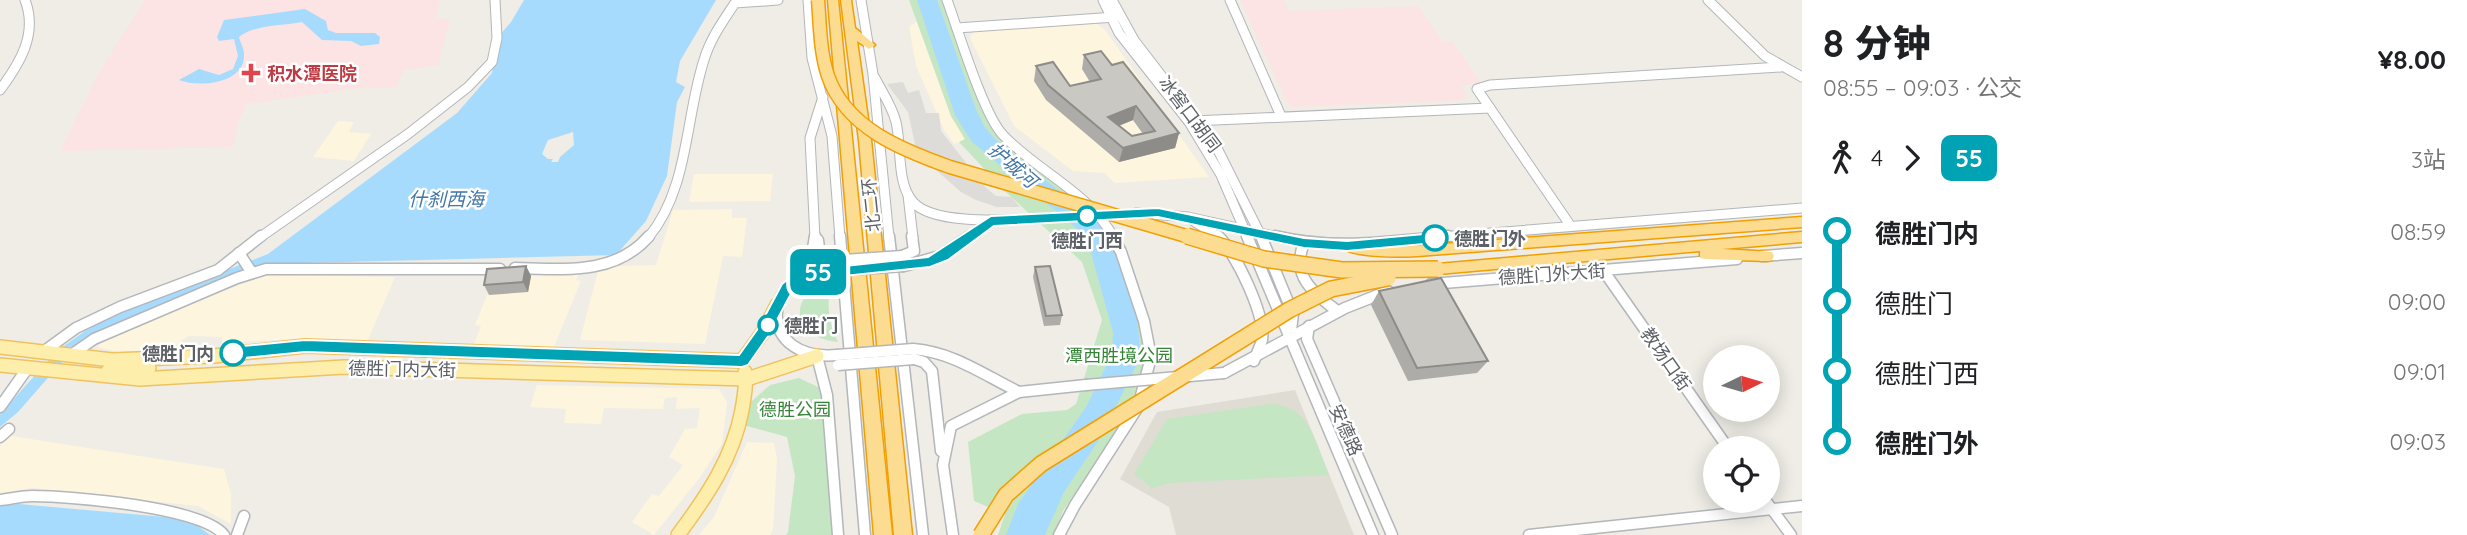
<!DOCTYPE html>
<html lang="zh">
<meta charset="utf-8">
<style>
body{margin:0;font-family:Quicksand,"Noto Sans SC",sans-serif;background:#f6f6f6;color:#202124;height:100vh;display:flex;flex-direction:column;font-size:26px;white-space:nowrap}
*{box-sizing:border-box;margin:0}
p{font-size:23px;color:#757577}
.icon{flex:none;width:38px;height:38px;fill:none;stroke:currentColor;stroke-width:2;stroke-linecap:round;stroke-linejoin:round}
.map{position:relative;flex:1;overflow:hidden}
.side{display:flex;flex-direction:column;background:#fff;width:665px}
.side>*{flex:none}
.badge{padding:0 14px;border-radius:10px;font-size:24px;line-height:46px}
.needle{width:46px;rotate:85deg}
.tools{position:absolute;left:1703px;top:345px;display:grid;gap:14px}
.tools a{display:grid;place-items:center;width:77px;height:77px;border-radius:50%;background:#fff;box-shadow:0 4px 18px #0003;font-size:35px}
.map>.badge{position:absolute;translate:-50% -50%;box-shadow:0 0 0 4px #fff}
.legs{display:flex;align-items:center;gap:10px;height:77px;padding:0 21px;font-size:23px}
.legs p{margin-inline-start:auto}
.summary{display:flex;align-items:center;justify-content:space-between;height:119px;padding:0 21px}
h1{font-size:38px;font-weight:800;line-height:52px}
ul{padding:0 21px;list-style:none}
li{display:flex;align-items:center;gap:24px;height:70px;font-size:26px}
li i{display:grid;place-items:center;width:10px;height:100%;margin:0 9px;background:currentColor}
li i::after{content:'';width:18px;height:18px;margin:-9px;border:5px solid;border-radius:50%;background:#fff}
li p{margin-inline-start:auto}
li:first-child i{background:linear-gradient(#0000 50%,currentColor 0)}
li:last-child i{background:linear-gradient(currentColor 50%,#0000 0)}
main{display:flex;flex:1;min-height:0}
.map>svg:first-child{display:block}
.commercial{fill:#fdf5dd}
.industrial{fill:#dedcd8}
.education{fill:#dfdcd4}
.medical{fill:#fbe4e3}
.green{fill:#c4e6c3}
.water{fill:#a7dbfe;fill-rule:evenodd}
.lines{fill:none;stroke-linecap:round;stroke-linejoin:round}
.minor-far1-casing{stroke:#b3b6ba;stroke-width:11}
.minor-casing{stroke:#b3b6ba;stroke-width:13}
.major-casing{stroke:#f0c25e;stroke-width:16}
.highway-casing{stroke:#f19f03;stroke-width:3}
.minor-far1{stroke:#fff;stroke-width:9}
.minor{stroke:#fff;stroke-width:10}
.major{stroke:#feeeac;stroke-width:13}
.highway{fill:#fbdc91;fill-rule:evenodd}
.minor-bridge-far1-casing{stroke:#b3b6ba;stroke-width:11;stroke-linecap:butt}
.minor-bridge-casing{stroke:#b3b6ba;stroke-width:13;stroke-linecap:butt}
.highway-bridge-far1-casing{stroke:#f19f03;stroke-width:15;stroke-linecap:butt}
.highway-bridge-casing{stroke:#f19f03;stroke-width:18;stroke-linecap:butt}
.minor-bridge-far1{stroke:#fff;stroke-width:9}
.minor-bridge{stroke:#fff;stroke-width:10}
.highway-bridge-far1{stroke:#fbdc91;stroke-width:12}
.highway-bridge{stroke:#fbdc91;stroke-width:15}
.wall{fill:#aeaca8;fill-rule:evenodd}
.shaded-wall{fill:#8d8c88}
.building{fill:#cac8c3;stroke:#8d8c88;stroke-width:2;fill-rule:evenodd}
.line-1{fill:#00a3b4;stroke:#fff;stroke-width:2}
.health-dot{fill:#e0444e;stroke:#fff;stroke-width:2.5}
.stop-1-dot{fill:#fff;stroke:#00a3b4;stroke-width:3.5}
.labels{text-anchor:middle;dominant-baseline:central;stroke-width:5;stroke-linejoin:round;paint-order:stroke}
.health-label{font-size:18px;font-weight:bold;fill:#be3a42;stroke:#fff;text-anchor:start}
.street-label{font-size:18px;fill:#5d6166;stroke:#fff}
.stop-label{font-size:18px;font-weight:bold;fill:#5d6166;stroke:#fff;text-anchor:start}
.park-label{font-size:18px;fill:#368437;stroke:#fff}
.water-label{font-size:19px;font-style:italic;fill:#4176a7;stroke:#fff}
</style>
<main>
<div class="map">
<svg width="1802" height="535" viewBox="0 0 1802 535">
<rect width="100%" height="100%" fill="#efede6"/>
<g class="commercial">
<path d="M917 21 951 116 965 140 954 144 944 130 916 66 909 27Z"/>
<path d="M1096 23 1105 30 1209 177 1115 183 1104 173 1073 171 1014 126 970 38 973 32Z"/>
<path d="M338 121 354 122 349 132 371 134 354 161 313 157Z"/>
<path d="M694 174H773L770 201 689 202Z"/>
<path d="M732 209V218H747L742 257 723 256 705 344 580 340 598 271 620 266 656 265 673 210Z"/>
<path d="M580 271 576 280 581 281 553 349 473 346 481 326 475 325 493 280Z"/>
<path d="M268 275 395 277 367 342 294 339 222 343V337L188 336 170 349 118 352 97 347 103 340 201 299Z"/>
<path d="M537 385 719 389 727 402 722 444 698 480 654 535 632 522 652 494 659 496 683 465 669 457 685 429 697 428 700 408 676 409 677 397 665 398 663 409 604 408 601 424 564 423 566 409 530 407Z"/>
<path d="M11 436 224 469 231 494V524L198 506 33 488 0 493V446Z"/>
<path d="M747 442 774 443 777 459 773 530 770 535H699L714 517Z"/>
</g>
<path class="industrial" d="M903 82 908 93 919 90 926 113H939L941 131 986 188 996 196 1011 197 1020 207H997L976 200 961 192 936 170 916 149 908 112 887 84Z"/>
<path class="education" d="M1295 390 1354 535H1176L1169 507 1120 479 1157 412Z"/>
<g class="medical">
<path d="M145 0H440L436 18 450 20 438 65 404 70 395 88H360L246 104 238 124 233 147 60 151 97 76Z"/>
<path d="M1240 0H1284L1289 11 1418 6 1443 42H1453L1482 84 1461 85 1467 95 1464 100 1292 107 1287 102Z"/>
</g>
<g class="green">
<path d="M909 0H942L982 111 1006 142 1069 192 1100 221 1119 251 1140 323 1147 357 1124 423 1063 511 1054 535H998L1005 514 974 501 968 442 1022 414 1067 410 1076 404 1102 320 1082 262 1007 193 959 142 965 139 951 116Z"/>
<path d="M832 282C826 302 828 324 838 342 792 338 785 293 832 282Z"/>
<path d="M799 378 818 387 827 395 838 535H786L788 532 795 476 787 437 740 424 743 409 770 385Z"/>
<path d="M1270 404C1310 404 1316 444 1329 475L1170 483 1152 488 1134 474 1167 419Z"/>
</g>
<g class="water">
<path d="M524 0H716L680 61 676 82 685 87 677 102 667 176 646 221 616 255 268 264 205 287 96 332 75 347 18 412 0 427V414L57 351 85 331 123 310 268 254 457 113 492 73 497 38 511 22ZM573 132 574 145 560 157 558 162H551L553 159H548L542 154 548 140Z"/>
<path d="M917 0H937L976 109 984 126 995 139 1100 224 1115 250 1137 318 1141 356 1101 437 1064 492 1045 535H1006L1018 504 1086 407 1112 354 1113 332 1091 253 1081 232 972 142 955 115Z"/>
<path d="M305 9 326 21 328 30 336 33H375L380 37 379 44 361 46 351 41 322 40 302 22C282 26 256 24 239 37 240 42 244 48 244 54 246 84 199 88 179 80L199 69 219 75 233 69 238 56 234 39 219 41 217 37 224 20Z"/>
<path d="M19 504 176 518 194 523 210 535H0V505Z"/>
</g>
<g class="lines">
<defs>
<g id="minor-far1">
<path d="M808 0 812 58 832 136 840 238"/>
<path d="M861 0 873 74 889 238"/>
<path d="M947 0C958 30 984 116 1003 135 1037 171 1090 193 1114 238"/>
<path d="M1103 0 1119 33 1189 122 1221 175 1248 238"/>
<path d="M1112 0 1134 40 1217 148 1262 238"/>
<path d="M1230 0 1281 116"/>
<path d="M1708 0 1765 56 1802 77"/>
<path d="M957 28 1115 17"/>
<path d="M875 78C882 92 892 106 896 122 902 146 896 183 913 202 933 225 1006 220 1035 219"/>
<path d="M0 90C20 63 38 34 25 0"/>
<path d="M1193 121 1490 108"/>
<path d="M908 195 913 238"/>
<path d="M1136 213 1188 217 1283 238"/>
<path d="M1192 220 1220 238"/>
<path d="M1570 225 1477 89 1490 85 1781 67"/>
<path d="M259 238 408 134 468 87 492 62 497 38 495 0"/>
<path d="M648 238C689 189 685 118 704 60 710 39 723 21 735 3L778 0"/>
<path d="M815 238 810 138 823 97"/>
<path d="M967 238 991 221"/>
<path d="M1429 238 1802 208"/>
</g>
<g id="minor">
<path d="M840 236 865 535"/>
<path d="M889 236 923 535"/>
<path d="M1218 236C1236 253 1266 316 1262 340 1260 347 1256 355 1254 361"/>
<path d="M1247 236 1373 535"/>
<path d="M1261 236 1293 314 1290 338"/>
<path d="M1275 236C1335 250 1388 242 1448 236"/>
<path d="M818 240 820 257 830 261"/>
<path d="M1304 243C1291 275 1312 292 1336 310"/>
<path d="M239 253 252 273"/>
<path d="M902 256 914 251 912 236"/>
<path d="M1762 256 1802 253"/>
<path d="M904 266 940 256 970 236"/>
<path d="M515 268C562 269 615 276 649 236"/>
<path d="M1603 270 1728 448"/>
<path d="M832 271C759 271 756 362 837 355"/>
<path d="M809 273 815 236"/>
<path d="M1431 284 1737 259"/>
<path d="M1309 326 1307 339 1392 535"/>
<path d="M913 349C953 352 984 375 1019 392"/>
<path d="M43 352 76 328 120 307 218 270 261 236"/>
<path d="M71 355 94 339 237 278 266 269H500"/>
<path d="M817 356 827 395 838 535"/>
<path d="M914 359 924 362 932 371 941 451"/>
<path d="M1224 373 1345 308 1388 291"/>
<path d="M0 407 27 369"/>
<path d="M0 437 9 429"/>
<path d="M0 500C10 499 22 496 32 496 70 496 202 507 224 535"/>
<path d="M1765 500 1791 535"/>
<path d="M237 535 244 516"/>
<path d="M953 535 943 465 951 426 1019 392 1086 385"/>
<path d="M1059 535 1075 505 1138 407 1151 357 1144 321 1121 252 1113 236"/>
<path d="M1529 535 1802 506"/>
</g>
<g id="major">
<path d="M0 347 112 360 214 356 305 346 742 361"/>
<path d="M742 361 764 331 777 305"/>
<path d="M0 365 140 379 344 367 747 379 817 356"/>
<path d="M108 371 149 368"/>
<path d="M678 535C707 496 733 458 742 410 744 397 747 385 745 372"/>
</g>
<g id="highway">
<path d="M828 0H838L892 535H874Z"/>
<path d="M841 0H851L855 28 875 45 869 49 857 41 871 140 912 535H894L859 140Z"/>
<path d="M1802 217V227L1417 256C1401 257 1350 258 1340 246L1347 241 1395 247 1417 246Z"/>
<path d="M1802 232V242L1722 249 1772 252 1774 256 1772 260 1767 261 1705 259 1700 258V251L1438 274 1433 273 1431 269 1433 265 1438 264Z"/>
</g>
</defs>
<use href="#minor-far1" class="minor-far1-casing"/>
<use href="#minor" class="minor-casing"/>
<use href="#major" class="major-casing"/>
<use href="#highway" class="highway-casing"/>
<use href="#minor-far1" class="minor-far1"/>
<use href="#minor" class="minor"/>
<use href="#major" class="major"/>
<use href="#highway" class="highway"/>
<defs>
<path id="minor-bridge-far1" d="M1035 219 1104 215"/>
<g id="minor-bridge">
<path d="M830 261 902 256"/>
<path d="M832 271 904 266"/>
<path d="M837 355 913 349"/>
<path d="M838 365 914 359"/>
<path d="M1086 385 1224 373"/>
</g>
<path id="highway-bridge-far1" d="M818 0C820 25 820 52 828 76 846 128 902 150 950 167L1193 238"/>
<g id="highway-bridge">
<path d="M1187 236 1264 259 1342 270 1438 269"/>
<path d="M981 535 1006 495 1041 464 1289 310 1331 289 1388 278"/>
</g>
</defs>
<use href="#minor-bridge-far1" class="minor-bridge-far1-casing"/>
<use href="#minor-bridge" class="minor-bridge-casing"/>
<use href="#highway-bridge-far1" class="highway-bridge-far1-casing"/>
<use href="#highway-bridge" class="highway-bridge-casing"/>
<use href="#minor-bridge-far1" class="minor-bridge-far1"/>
<use href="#minor-bridge" class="minor-bridge"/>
<use href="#highway-bridge-far1" class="highway-bridge-far1"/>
<use href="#highway-bridge" class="highway-bridge"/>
</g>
<g class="wall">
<path d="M1084 55 1112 65 1179 133 1175 148 1119 162 1046 100 1034 81 1036 66 1070 86 1090 82 1082 69ZM1133 120 1143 134 1132 136 1119 126Z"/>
<path d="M526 266 531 276 528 292 489 295 484 285Z"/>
<path d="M1035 267 1062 315 1060 325 1044 326 1033 277Z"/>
<path d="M1379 291 1488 361 1477 373 1408 381 1371 305Z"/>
</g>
<g class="shaded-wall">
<path d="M1136 106 1133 120 1105 131 1108 117Z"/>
<path d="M1179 133 1175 148 1119 162 1123 148Z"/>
<path d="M526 266 531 276 528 292 523 282Z"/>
</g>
<g class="building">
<path d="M1101 51 1112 65 1123 62 1179 133 1123 148 1048 85 1036 66 1053 62 1070 86 1101 79 1084 55ZM1136 106 1155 131 1132 136 1108 117Z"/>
<path d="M526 266 523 282 484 285 487 269Z"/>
<path d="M1050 266 1062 315 1046 316 1035 267Z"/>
<path d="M1441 278 1488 361 1417 368 1379 291Z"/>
</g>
<path class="line-1" d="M1158 208 1304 238 1347 241 1435 233 1441 238 1435 243 1347 251 1304 248 1158 217 994 226 948 260 930 267 806 280 792 292 769 335 748 365 742 367 305 352 233 359 225 353 233 347 305 340 739 355 759 327 782 284 798 271 928 257 991 216Z"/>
<path class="health-dot" d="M247.5 62.5h7v7h7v7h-7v7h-7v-7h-7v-7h7z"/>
<g class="stop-1-dot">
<circle cx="1087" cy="216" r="9"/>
<circle cx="1435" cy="238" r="12"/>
<circle cx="768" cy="325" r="9"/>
<circle cx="233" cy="353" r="12"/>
</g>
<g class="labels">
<g class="health-label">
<text x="267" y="73">积水潭医院</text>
</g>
<g class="street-label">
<text transform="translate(1190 114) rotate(53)">冰窖口胡同</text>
<text transform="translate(871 205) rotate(-96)">北二环</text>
<text transform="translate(1552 274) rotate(-4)">德胜门外大街</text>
<text transform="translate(1666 359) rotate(55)">教场口街</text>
<text transform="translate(402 369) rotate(1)">德胜门内大街</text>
<text transform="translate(1346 430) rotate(66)">安德路</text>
</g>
<g class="stop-label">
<text x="1454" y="238">德胜门外</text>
<text x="1087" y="240" text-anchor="middle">德胜门西</text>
<text x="784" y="325">德胜门</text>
<text x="214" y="353" text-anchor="end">德胜门内</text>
</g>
<g class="park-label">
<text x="1119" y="355">潭西胜境公园</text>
<text x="795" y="409">德胜公园</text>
</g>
<g class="water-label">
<text transform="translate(1013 165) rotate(41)">护城河</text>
<text x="446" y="199">什刹西海</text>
</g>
</g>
</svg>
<div class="tools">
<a><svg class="needle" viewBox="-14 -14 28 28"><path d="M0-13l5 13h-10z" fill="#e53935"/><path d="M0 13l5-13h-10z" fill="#757577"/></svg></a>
<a><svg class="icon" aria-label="locate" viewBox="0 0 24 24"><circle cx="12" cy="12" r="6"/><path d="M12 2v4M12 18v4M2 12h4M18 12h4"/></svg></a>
</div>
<b class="badge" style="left:818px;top:272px;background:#00a3b4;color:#fff">55</b>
</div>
<section class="side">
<div class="summary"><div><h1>8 分钟</h1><p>08:55 – 09:03 · 公交</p></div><b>¥8.00</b></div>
<div class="legs"><svg class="icon" aria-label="walk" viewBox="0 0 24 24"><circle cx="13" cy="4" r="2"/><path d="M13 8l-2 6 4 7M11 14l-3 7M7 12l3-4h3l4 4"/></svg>4<svg class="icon" aria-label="forward" viewBox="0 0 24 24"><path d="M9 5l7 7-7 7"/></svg><b class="badge" style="background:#00a3b4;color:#fff">55</b><p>3站</p></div>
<ul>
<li><i style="color:#00a3b4"></i><b>德胜门内</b><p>08:59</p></li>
<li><i style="color:#00a3b4"></i><span>德胜门</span><p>09:00</p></li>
<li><i style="color:#00a3b4"></i><span>德胜门西</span><p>09:01</p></li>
<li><i style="color:#00a3b4"></i><b>德胜门外</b><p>09:03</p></li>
</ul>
</section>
</main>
